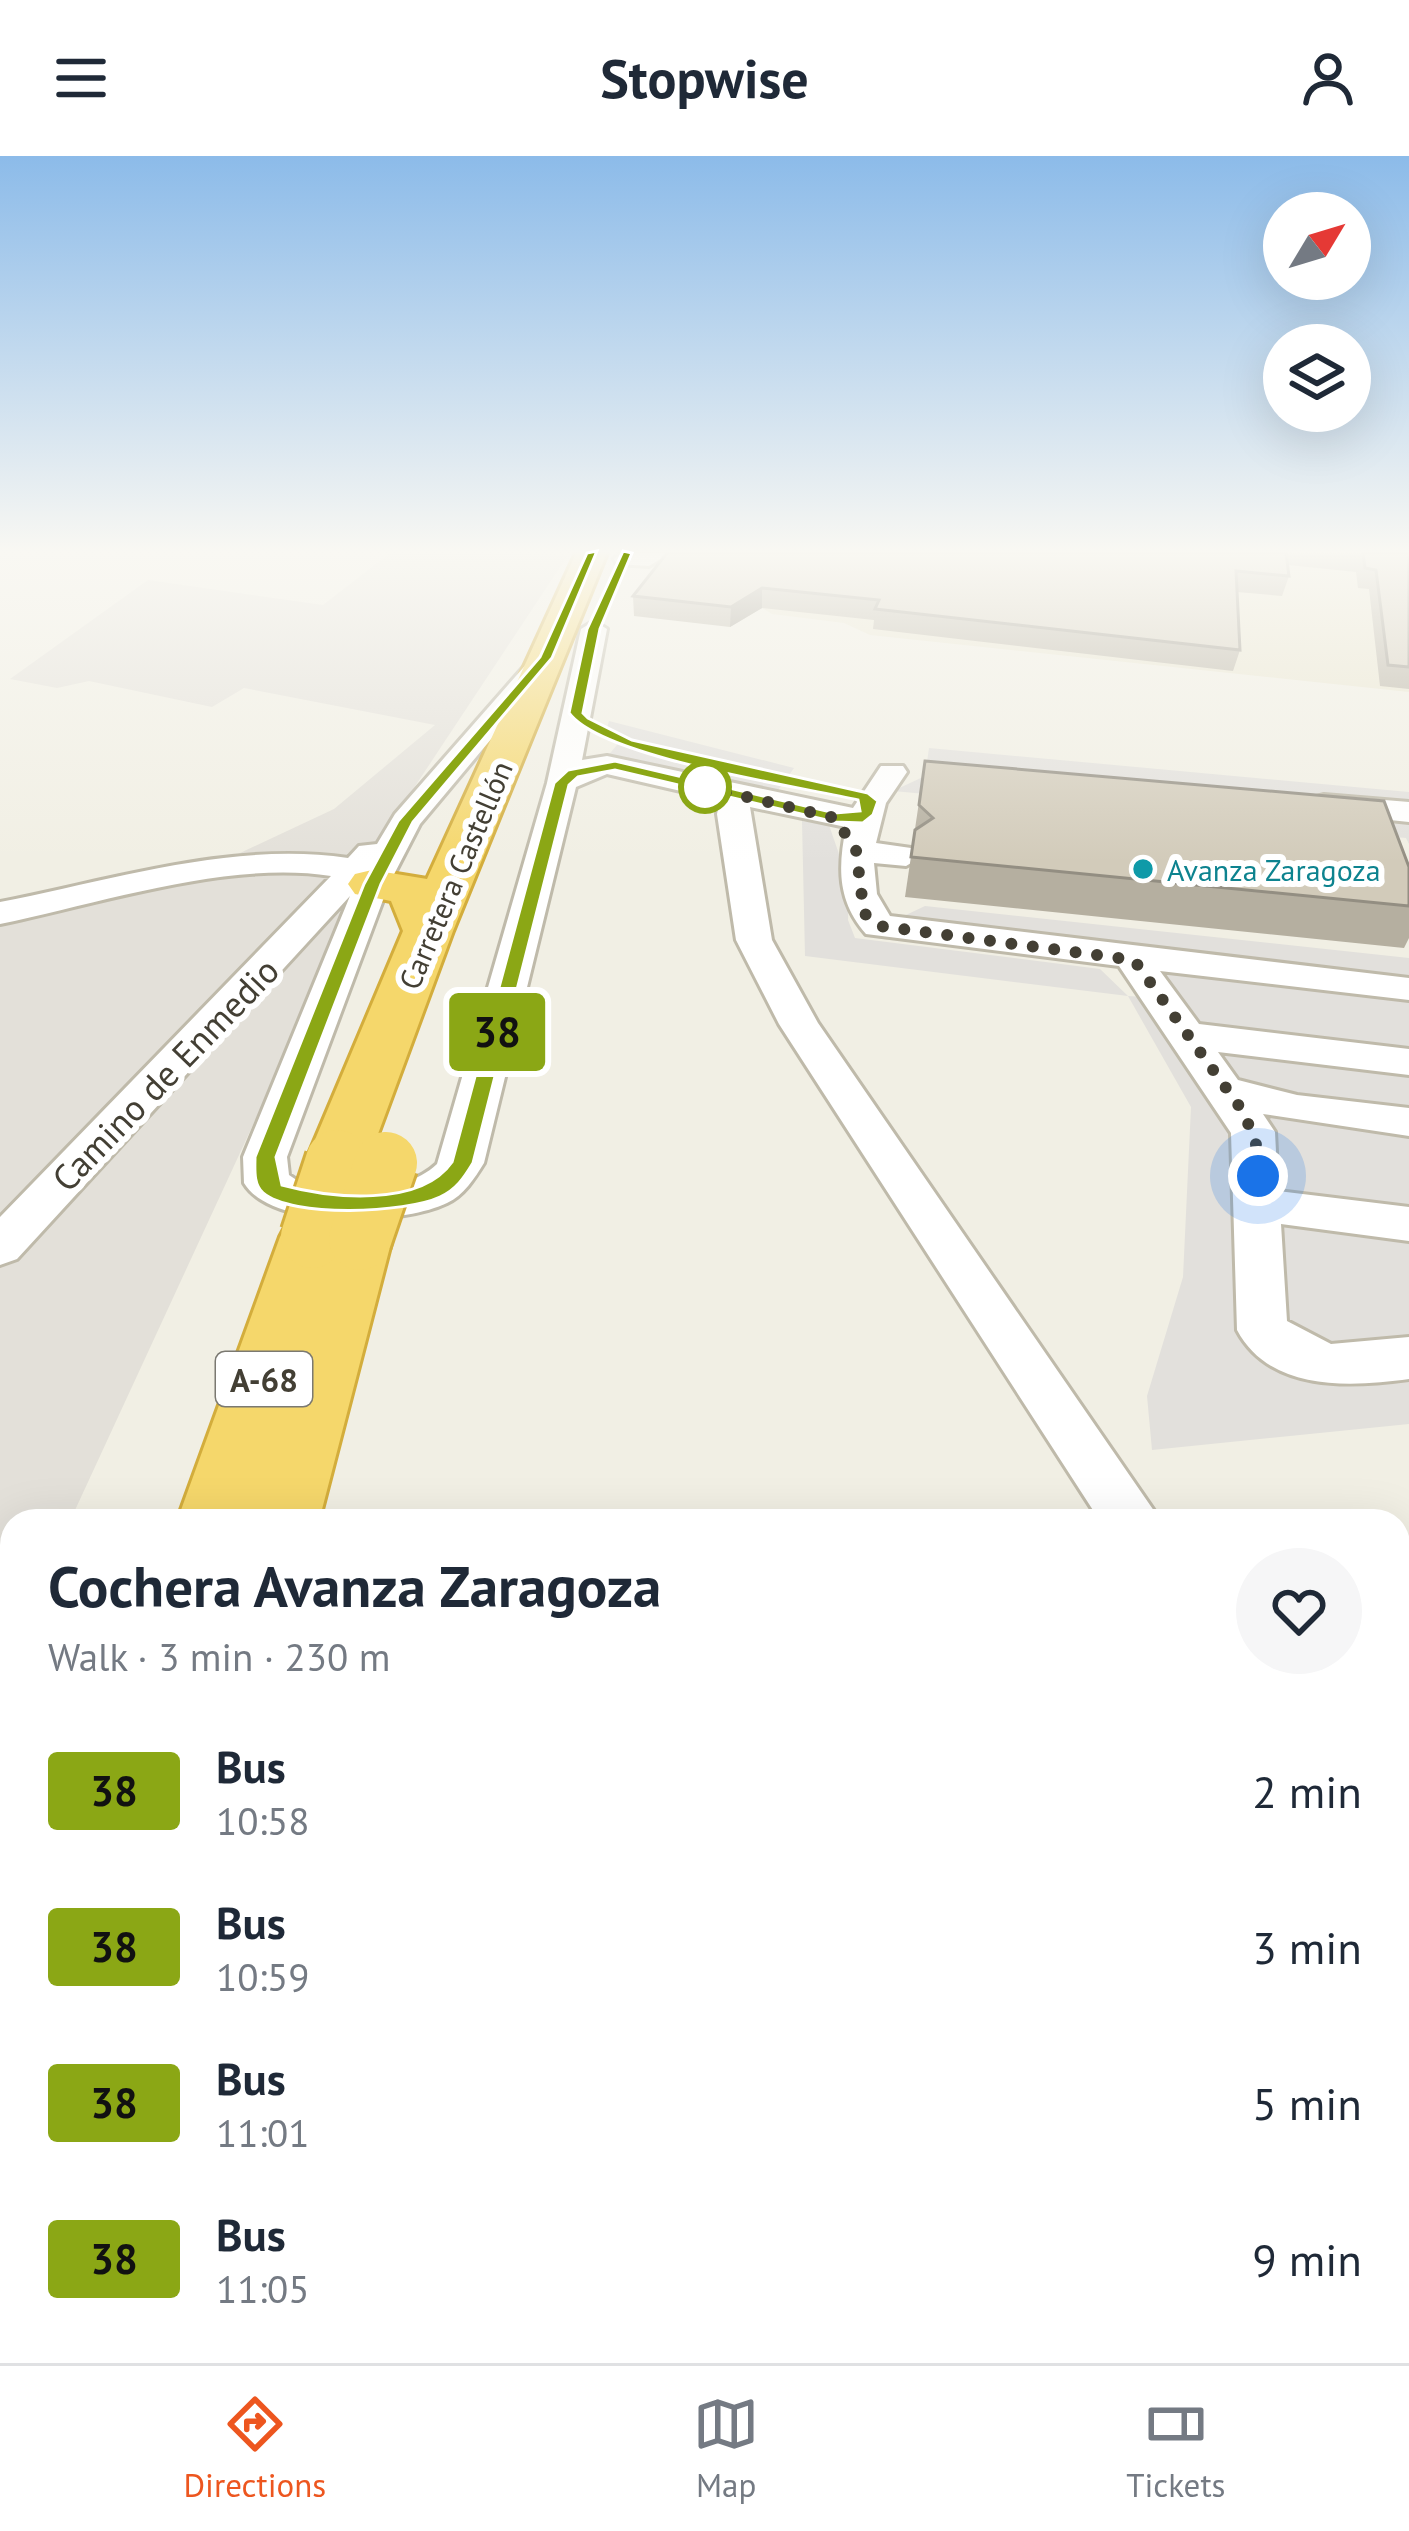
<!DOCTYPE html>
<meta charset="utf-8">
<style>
body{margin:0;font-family:"PT Sans",sans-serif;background:#f6f6f7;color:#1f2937;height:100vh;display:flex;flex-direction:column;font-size:45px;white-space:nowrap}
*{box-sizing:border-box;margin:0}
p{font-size:39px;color:#747a83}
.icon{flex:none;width:66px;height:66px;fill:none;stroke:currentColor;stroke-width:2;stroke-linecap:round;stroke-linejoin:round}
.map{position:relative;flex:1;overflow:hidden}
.sheet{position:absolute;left:0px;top:1353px;width:1410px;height:855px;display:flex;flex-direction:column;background:#fff;border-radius:36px 36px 0 0;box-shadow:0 12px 48px #0002}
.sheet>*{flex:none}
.badge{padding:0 24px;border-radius:9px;font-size:42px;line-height:78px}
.needle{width:78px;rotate:52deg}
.buttons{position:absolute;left:1263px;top:36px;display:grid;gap:24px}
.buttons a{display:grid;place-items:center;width:108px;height:108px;border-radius:50%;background:#fff;box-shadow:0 12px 48px #0002;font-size:60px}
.you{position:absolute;width:60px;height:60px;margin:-30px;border:9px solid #fff;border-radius:50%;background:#1a73e8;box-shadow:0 0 0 18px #1a73e833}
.map>.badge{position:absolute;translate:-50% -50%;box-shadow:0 0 0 6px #fff}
.round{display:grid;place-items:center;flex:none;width:126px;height:126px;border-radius:63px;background:#f6f6f7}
.head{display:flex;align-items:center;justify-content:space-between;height:204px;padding:0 48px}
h1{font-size:57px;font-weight:800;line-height:90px}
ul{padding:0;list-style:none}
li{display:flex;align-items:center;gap:36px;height:156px;padding:0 48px}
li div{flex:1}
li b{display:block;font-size:45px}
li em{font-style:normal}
li .badge{min-width:132px;font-weight:700;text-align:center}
header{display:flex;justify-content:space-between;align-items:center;height:156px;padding:0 48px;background:#fff;font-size:54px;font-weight:800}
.tabs{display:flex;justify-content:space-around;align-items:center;height:168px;border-top:3px solid #e0e1e3;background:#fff;font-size:33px;color:#747a83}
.tabs a{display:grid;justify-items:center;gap:6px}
.tabs .current{color:#ed561f}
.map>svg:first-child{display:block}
.industrial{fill:#e3e0d9}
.education{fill:#e9e5cf}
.parking{fill:#e2e0dc}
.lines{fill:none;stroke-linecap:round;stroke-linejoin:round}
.minor-casing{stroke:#bfbaaa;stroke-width:6}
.highway-casing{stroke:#d3ad3c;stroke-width:6}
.minor{fill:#fff;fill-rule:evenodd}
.highway{fill:#f5d76b;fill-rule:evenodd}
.rail{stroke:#949494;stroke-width:10;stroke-dasharray:18 18;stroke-linecap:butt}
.highway-bridge-casing{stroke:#d3ad3c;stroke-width:68;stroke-linecap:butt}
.highway-bridge{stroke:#f5d76b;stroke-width:62}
.wall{fill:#b5afa0}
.shaded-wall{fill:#938e82}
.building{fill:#d2cbba;stroke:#938e82;stroke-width:3}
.line{fill:#8ba715;stroke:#fff;stroke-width:3}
.walk{stroke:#433f34;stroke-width:12;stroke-dasharray:0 21.6}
.stop-dot{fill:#fff;stroke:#8ba715;stroke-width:6}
.culture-dot{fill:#0f9aa8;stroke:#fff;stroke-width:4.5}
.labels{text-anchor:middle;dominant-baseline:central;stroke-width:12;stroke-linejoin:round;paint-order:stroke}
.far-culture-label{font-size:30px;fill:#0d838f;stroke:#fff;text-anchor:start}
.far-street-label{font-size:30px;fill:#433f34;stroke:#fff}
.shield{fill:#fff;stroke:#7b7971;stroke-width:3}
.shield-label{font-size:33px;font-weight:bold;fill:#433f34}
.street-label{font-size:36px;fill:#433f34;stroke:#fff}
</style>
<header><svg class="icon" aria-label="menu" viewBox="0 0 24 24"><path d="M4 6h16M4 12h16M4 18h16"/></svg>Stopwise<svg class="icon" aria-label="person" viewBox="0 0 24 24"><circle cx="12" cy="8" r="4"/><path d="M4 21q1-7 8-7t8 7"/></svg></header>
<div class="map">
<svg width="1409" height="2207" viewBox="0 0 1409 2207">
<rect width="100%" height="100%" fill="#f1efe4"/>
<g class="industrial">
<path d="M390 397 568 399 396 659 70 1365H12V1490L0 1516V760L178 726 334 653 435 569 244 532 212 551 89 525 57 532 10 523 148 424 323 449Z"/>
<path d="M12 1616V2196H765L766 2207H0V1617Z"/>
</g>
<path class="education" d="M762 397H1409V536L870 479 844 467 772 458 762 452 778 425Z"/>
<g class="parking">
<path d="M609 565 794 612 773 641 606 602 622 583 606 575Z"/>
<path d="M929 592 1409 636V688L1406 682 893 635 925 620Z"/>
<path d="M802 665 829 669 849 727 848 764 855 782 1100 813 1128 840 1158 842 1142 799 889 767 925 750 1409 802V1268L1152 1294 1147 1240 1183 1121 1191 951 1128 840 805 800Z"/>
</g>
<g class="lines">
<defs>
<g id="minor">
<path d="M621 397H670L649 410 617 408 614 403Z"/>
<path d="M594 465 607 473 582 604 607 600 853 652 881 610H903L907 616 886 647 876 687 918 693 923 700 906 710 874 707 877 738 890 760 1409 822V844L1160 815 1199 868 1409 893V919L1218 896 1238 924 1297 939 1409 952V980L1263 958 1275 976 1278 1035 1409 1051V1085L1281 1068 1287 1165 1331 1188 1409 1181V1223C1350 1231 1270 1236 1237 1174L1231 977 1119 810 866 778C837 745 838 711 846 671L750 651 772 784 818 867 1161 1365H1100L779 868 736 784 717 658 720 644 607 618 576 631 484 1007C474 1023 464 1039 447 1047 402 1069 272 1074 244 1027L243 1001 350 740 17 1103 0 1109V1061L331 720C229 704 101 747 0 768V746C113 724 233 685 348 702L359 690 377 688 395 658 537 496 546 494 559 502 420 668 389 728 287 1001 289 1019 295 1023C339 1033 402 1041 437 1008L547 627 581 473Z"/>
<path d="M1324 639 1409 646V666L1313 656 1308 649 1313 642Z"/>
<path d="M1398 2039 1409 2044V2132L1398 2127Z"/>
<path d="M1398 2156 1409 2160V2207H1294L1299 2196H1398Z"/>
</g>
<g id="highway">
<path d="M576 397H607L453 775 368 1005 359 1020 337 1026 315 1020 306 1005 403 775 391 745 355 738 348 728 355 718 372 714 427 723Z"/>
<path d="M312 1057 337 1067 360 1059 383 1066 392 1083 319 1365H177L280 1081 289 1064Z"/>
<path d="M12 1917V2057L0 2062V1922Z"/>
<path d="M12 2145V2196H93L90 2207H0V2150Z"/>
</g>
</defs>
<use href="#minor" class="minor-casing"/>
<use href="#highway" class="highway-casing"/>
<use href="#minor" class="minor"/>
<use href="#highway" class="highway"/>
<g class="rail">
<path d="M1398 1433 1409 1432"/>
<path d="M0 1439 12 1440"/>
<path d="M1398 1468 1409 1467"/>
<path d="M0 1473 12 1475"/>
</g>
<defs>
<g id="highway-bridge">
<path d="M312 1081 337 1005"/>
<path d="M360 1083 386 1007"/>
</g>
</defs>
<use href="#highway-bridge" class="highway-bridge-casing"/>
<use href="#highway-bridge" class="highway-bridge"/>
</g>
<g class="wall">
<path d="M667 397H1409V533L1380 530 1369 433 1358 432 1356 416 1288 409 1289 420 1282 440 1237 436 1240 494 1233 515 873 473 874 464 762 452 730 471 634 460 633 440Z"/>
<path d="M925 605 1409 711V782L1404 792 905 741Z"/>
</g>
<path class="shaded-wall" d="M762 432V452L730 471 731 451Z"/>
<g class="building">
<path d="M667 397H1286L1289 420 1236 415 1240 494 875 453 879 444 762 432 731 451 633 440Z"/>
<path d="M1363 397H1409V511L1388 509 1376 414 1365 412Z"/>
<path d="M925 605 1384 645 1409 711V750L911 701 915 674 933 662 919 649Z"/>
</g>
<linearGradient id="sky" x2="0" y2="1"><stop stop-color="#8cbbe9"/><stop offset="0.56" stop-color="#f9f8f3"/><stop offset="1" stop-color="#f9f8f3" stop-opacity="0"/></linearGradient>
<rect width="1409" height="706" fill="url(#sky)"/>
<path class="line" d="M597 395 552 502 413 666 381 728 276 1001 282 1029C330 1042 420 1052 452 1006L554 627 568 614 615 605 835 657 860 655 858 644C797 630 602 602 569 557L587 473 623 395 632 397 600 473 583 557 588 562 632 584 868 637 878 645 873 659 863 667 835 666 615 614 578 621 569 629 473 1007C464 1022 456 1034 440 1041 406 1057 292 1062 263 1037 253 1028 255 1013 255 1001L364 728 398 665 540 501 587 397Z"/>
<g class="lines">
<path class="walk" d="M705 631 835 662 856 694 864 757 879 770 1134 804 1244 957 1257 991 1258 1020"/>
</g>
<circle class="stop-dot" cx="705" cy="631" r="24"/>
<circle class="culture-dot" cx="1143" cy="713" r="12"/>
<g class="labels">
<g class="far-culture-label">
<text x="1167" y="713">Avanza Zaragoza</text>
</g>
<g class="far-street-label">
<text transform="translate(455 719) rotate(-67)">Carretera Castellón</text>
</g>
<rect class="shield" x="216" y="1196" width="96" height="54" rx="9"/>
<g class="shield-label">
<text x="264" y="1223">A-68</text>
</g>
<g class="street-label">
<text transform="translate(165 918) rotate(-46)">Camino de Enmedio</text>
</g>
</g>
</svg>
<div class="buttons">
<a><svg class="needle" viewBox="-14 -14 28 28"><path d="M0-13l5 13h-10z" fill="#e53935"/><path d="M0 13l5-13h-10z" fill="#747a83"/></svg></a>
<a><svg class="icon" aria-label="layers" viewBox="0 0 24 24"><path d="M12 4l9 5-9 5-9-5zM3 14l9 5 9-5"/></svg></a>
</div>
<div class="you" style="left:1258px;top:1020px"></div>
<b class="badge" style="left:497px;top:876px;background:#8ba715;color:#111">38</b>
<section class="sheet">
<div class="head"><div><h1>Cochera Avanza Zaragoza</h1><p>Walk · 3 min · 230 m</p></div><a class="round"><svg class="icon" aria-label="heart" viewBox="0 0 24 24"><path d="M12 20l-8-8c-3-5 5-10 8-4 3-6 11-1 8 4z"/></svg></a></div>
<ul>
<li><span class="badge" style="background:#8ba715;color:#111">38</span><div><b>Bus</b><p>10:58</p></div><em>2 min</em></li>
<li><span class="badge" style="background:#8ba715;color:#111">38</span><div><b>Bus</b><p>10:59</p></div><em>3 min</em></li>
<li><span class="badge" style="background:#8ba715;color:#111">38</span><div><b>Bus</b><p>11:01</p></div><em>5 min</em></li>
<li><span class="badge" style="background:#8ba715;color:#111">38</span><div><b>Bus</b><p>11:05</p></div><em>9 min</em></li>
</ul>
</section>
</div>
<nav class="tabs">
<a class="current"><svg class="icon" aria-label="directions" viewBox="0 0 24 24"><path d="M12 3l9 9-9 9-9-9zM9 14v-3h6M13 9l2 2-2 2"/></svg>Directions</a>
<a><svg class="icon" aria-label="map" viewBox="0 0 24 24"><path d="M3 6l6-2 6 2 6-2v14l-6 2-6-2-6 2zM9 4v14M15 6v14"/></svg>Map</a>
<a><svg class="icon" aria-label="tickets" viewBox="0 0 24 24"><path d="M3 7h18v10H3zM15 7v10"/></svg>Tickets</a>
</nav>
